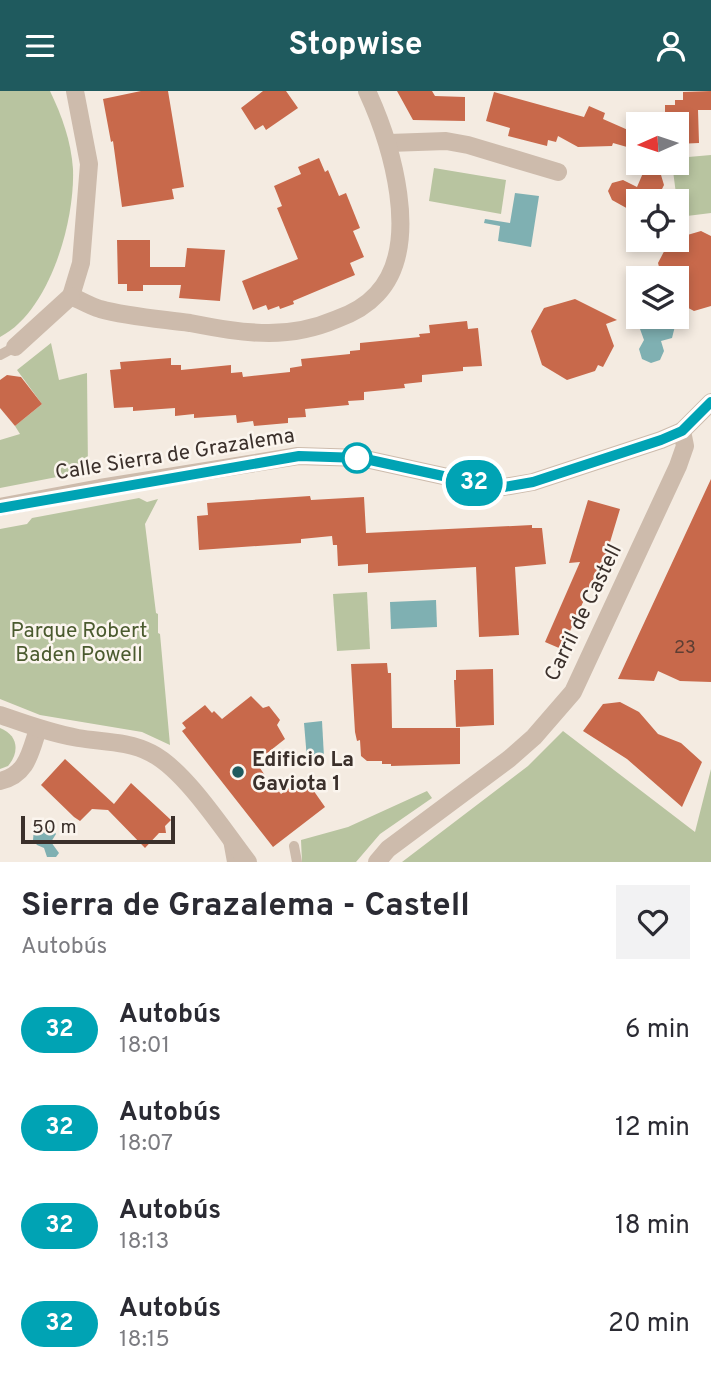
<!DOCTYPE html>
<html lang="es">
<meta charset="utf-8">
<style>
body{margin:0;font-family:Overpass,sans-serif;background:#f2f2f3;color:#2b2b33;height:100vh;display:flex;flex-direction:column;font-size:26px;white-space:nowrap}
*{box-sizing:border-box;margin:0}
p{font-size:23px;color:#7c7c81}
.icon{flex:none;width:38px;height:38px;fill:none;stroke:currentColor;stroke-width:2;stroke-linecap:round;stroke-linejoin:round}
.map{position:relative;height:771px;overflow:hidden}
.side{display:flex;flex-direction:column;background:#fff;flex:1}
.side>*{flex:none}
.badge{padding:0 14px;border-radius:23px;font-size:24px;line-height:46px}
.needle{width:46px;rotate:267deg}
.controls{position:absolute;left:626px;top:21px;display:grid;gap:14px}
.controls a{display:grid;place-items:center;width:63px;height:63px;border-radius:0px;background:#fff;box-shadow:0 4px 10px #0003;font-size:35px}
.scale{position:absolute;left:21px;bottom:18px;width:154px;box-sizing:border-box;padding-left:7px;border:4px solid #3b302b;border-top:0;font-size:19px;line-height:24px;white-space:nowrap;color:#3b302b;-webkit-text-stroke:5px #fbf5ee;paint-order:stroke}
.map>.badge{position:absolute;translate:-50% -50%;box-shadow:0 0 0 4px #fff}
.round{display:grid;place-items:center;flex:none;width:74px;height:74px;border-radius:0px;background:#f2f2f3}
.headline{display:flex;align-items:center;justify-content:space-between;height:119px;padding:0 21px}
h1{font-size:33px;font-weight:700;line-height:52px}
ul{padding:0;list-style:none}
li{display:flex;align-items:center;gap:21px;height:98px;padding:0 21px}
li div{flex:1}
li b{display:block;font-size:26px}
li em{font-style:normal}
li .badge{min-width:77px;font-weight:700;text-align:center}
header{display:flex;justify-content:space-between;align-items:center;height:91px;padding:0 21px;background:#1f5a5e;color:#fff;font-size:32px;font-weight:700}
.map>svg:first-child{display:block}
.green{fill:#b8c4a0}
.water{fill:#7fb0b2}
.building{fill:#c8694b}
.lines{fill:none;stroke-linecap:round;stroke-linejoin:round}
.service{stroke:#cdbbac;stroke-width:10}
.minor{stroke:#cdbbac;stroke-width:18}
.tertiary{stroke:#cdbbac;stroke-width:18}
.line-casing{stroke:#fff;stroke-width:16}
.line{stroke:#00a3b4;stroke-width:10}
.stop-dot{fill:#fff;stroke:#00a3b4;stroke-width:3.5}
.poi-dot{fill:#1f5a5e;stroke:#fbf5ee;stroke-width:2.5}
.labels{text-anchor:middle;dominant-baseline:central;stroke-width:5;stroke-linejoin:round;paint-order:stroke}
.number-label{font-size:18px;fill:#5e3e33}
.street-label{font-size:21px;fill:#3b302b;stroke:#fbf5ee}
.park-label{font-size:21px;fill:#4a5a2e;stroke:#fbf5ee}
.poi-label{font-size:21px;font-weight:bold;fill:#3b302b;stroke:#fbf5ee;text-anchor:start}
</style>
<header><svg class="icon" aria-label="menu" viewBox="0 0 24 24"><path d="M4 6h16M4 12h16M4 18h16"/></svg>Stopwise<svg class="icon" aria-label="person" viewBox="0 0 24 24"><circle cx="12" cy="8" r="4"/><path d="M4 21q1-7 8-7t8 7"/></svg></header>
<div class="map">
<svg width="711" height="771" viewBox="0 0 711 771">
<rect width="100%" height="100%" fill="#f4ebe1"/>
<g class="green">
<path d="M0 0H50C62 25 71 50 73 78 75 130 50 220 0 246Z"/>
<path d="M711 64V122L679 126 672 72H677V67Z"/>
<path d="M434 77 506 89 501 123 429 110Z"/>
<path d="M51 252 59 289 87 282 88 380 0 397V349L20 343 15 335 42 313 17 279Z"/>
<path d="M139 407 147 411 158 408 145 433 156 522 158 523V542L160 543 170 654 142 641 40 624 0 608V438L27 433 32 427Z"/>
<path d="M367 501 370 558 337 560 333 503Z"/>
<path d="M0 637C18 644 20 661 8 675L0 678Z"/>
<path d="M563 640 695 741 711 678V771H402L528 675Z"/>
<path d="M427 700 432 707 380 743 356 771H302L301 749 348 736Z"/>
</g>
<g class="water">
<path d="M515 102 539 105 531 156 498 150 500 135 484 132 485 128 510 132Z"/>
<path d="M639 213V226H671L675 235 672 247 661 250 664 260 660 269 651 272 642 268 639 258 644 249 640 238 630 233 628 224 632 216Z"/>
<path d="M436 509 437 536 391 538 390 511Z"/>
<path d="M322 630 324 666 307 668 304 632Z"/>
<path d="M40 733 51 736 56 743 51 751 59 762 56 766H47L44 757 37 754 33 749 34 738Z"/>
</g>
<g class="building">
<path d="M141 0H168L184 96 172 98 174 108 122 116 113 50 111 51 103 8Z"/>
<path d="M263 0H286L298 17 266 39 263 34 255 39 241 17Z"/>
<path d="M397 0H432L435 5 465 6V30L413 29Z"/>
<path d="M711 0V19H698L699 52 677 53V33H665V14H675V9H683V1Z"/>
<path d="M494 1 584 26 589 15 605 22 603 28 628 39 627 56 613 52 612 55 578 56 558 45 556 51 548 49 547 55 508 45 510 37 486 30Z"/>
<path d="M319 67 325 81 328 79 339 105 346 102 360 137 353 140 364 166 350 172 355 184 293 210 294 213 280 218 279 215 268 219 266 214 253 219 242 190 298 168 277 117 282 115 274 95 301 83 298 76Z"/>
<path d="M653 80 661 84 664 94 658 106 665 110H639V124L612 109 608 100 612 92 623 89 637 96 643 82Z"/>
<path d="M701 140 711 145V215L694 220 677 211V187H662L658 172 670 149H677V147Z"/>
<path d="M117 149H150V176H185L187 157 225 159 220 210 179 207 181 194H143V200H127V193H118Z"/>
<path d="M575 208 617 229 606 233 614 255 603 276 598 274 595 280 567 289 542 274 531 240 544 217Z"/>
<path d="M467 230 468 238 478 237 482 275 463 276V280L422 284V291L404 293 405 297 364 301V309L348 310 349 314 305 318 306 326 288 327V332L254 335 253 330 237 332 236 324 194 327V323L175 325V317L133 320V316L114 317 110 279 121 278 120 271 171 267V274H181V279L231 274V282L242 281 243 286 290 281V277L302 275 301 268 350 263V260L360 259V252L420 246 419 243 430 242 429 234Z"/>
<path d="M7 284 21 286 42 313 15 335 0 317V289Z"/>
<path d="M711 388V591L680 590 658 580 654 590 618 588Z"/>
<path d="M310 405 311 409 364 406 366 442 532 434V437H542L546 473 515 476 519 544 479 546 476 476 368 482V473L338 475 337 454H333L332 445 301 448V452L199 459 197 425 208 424 207 412Z"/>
<path d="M588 409 620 418 601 481 597 480 566 549 563 548 559 557 545 551 580 471 569 472Z"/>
<path d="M387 572 388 582H391L392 637H460V673L391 675V673H382V670H367L361 665 360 649 357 650 355 641 351 573Z"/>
<path d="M493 578 494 634 456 636 454 589H456V579Z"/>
<path d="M251 605 263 617 269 615 280 629 277 634 285 648 256 671 264 683 281 703 304 686 325 716 273 756 182 640 186 637 182 632 205 614 212 622 214 620 222 628Z"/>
<path d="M620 611 639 621 658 643 681 652 702 671 682 716 627 668 583 640 603 613Z"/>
<path d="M65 668 114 713 131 692 171 729 165 735 166 742H159L145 757 108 719 92 718 80 730 74 726 41 694Z"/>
</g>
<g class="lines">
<g class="service">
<path d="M0 264 15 256"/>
<path d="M228 749 232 771"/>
<path d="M294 755 297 771"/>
</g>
<g class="minor">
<path d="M389 52 446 50 468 54 558 81"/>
<path d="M71 205C80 209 90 215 100 218 129 226 161 228 190 232 216 237 242 242 269 242 292 242 316 237 337 228 351 223 367 214 377 203 423 154 391 52 367 0"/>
<path d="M71 205 81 172 89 73 75 0"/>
<path d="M15 256 71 205"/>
<path d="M0 690C27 684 30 662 38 638"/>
</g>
<g class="tertiary">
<path d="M0 416 100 397 298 365 361 367 475 392 504 396 533 391 661 349 682 340 711 311"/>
<path d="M0 624C26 633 50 642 78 647 102 651 128 650 151 662 185 679 224 740 248 771"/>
<path d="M377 771 388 758 509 668 534 646 573 601 678 375 685 355 682 340"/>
</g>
</g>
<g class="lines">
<defs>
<path id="line" d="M0 417 299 365 361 367 475 392 504 396 533 391 661 349 682 340 711 311"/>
</defs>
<use href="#line" class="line-casing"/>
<use href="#line" class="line"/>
</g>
<circle class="stop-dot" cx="357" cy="367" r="14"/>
<circle class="poi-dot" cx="238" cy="681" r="7"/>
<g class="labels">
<g class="number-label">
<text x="685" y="557">23</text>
</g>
<g class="street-label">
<text transform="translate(175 364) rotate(-9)">Calle Sierra de Grazalema</text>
<text transform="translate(584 522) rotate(-64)">Carril de Castell</text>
</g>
<g class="park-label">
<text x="79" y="540">Parque Robert<tspan x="79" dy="24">Baden Powell</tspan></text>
</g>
<g class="poi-label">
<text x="252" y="669">Edificio La<tspan x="252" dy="24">Gaviota 1</tspan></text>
</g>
</g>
</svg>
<div class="controls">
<a><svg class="needle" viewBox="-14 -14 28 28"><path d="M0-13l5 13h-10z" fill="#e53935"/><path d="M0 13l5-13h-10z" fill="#7c7c81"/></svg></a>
<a><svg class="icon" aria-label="locate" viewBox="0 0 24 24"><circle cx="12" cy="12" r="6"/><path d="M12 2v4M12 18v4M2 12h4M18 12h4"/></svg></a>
<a><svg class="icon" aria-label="layers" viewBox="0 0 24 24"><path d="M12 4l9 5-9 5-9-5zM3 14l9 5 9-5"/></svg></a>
</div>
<div class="scale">50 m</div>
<b class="badge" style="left:474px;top:392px;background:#00a3b4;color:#fff">32</b>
</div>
<section class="side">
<div class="headline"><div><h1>Sierra de Grazalema - Castell</h1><p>Autobús</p></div><a class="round"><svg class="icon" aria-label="heart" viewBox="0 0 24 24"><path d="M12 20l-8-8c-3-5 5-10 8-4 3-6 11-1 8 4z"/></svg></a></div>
<ul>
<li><span class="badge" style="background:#00a3b4;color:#fff">32</span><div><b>Autobús</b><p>18:01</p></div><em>6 min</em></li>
<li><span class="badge" style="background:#00a3b4;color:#fff">32</span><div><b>Autobús</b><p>18:07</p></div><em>12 min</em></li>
<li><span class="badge" style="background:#00a3b4;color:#fff">32</span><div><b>Autobús</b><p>18:13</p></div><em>18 min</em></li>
<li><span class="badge" style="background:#00a3b4;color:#fff">32</span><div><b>Autobús</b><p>18:15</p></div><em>20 min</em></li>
</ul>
</section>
